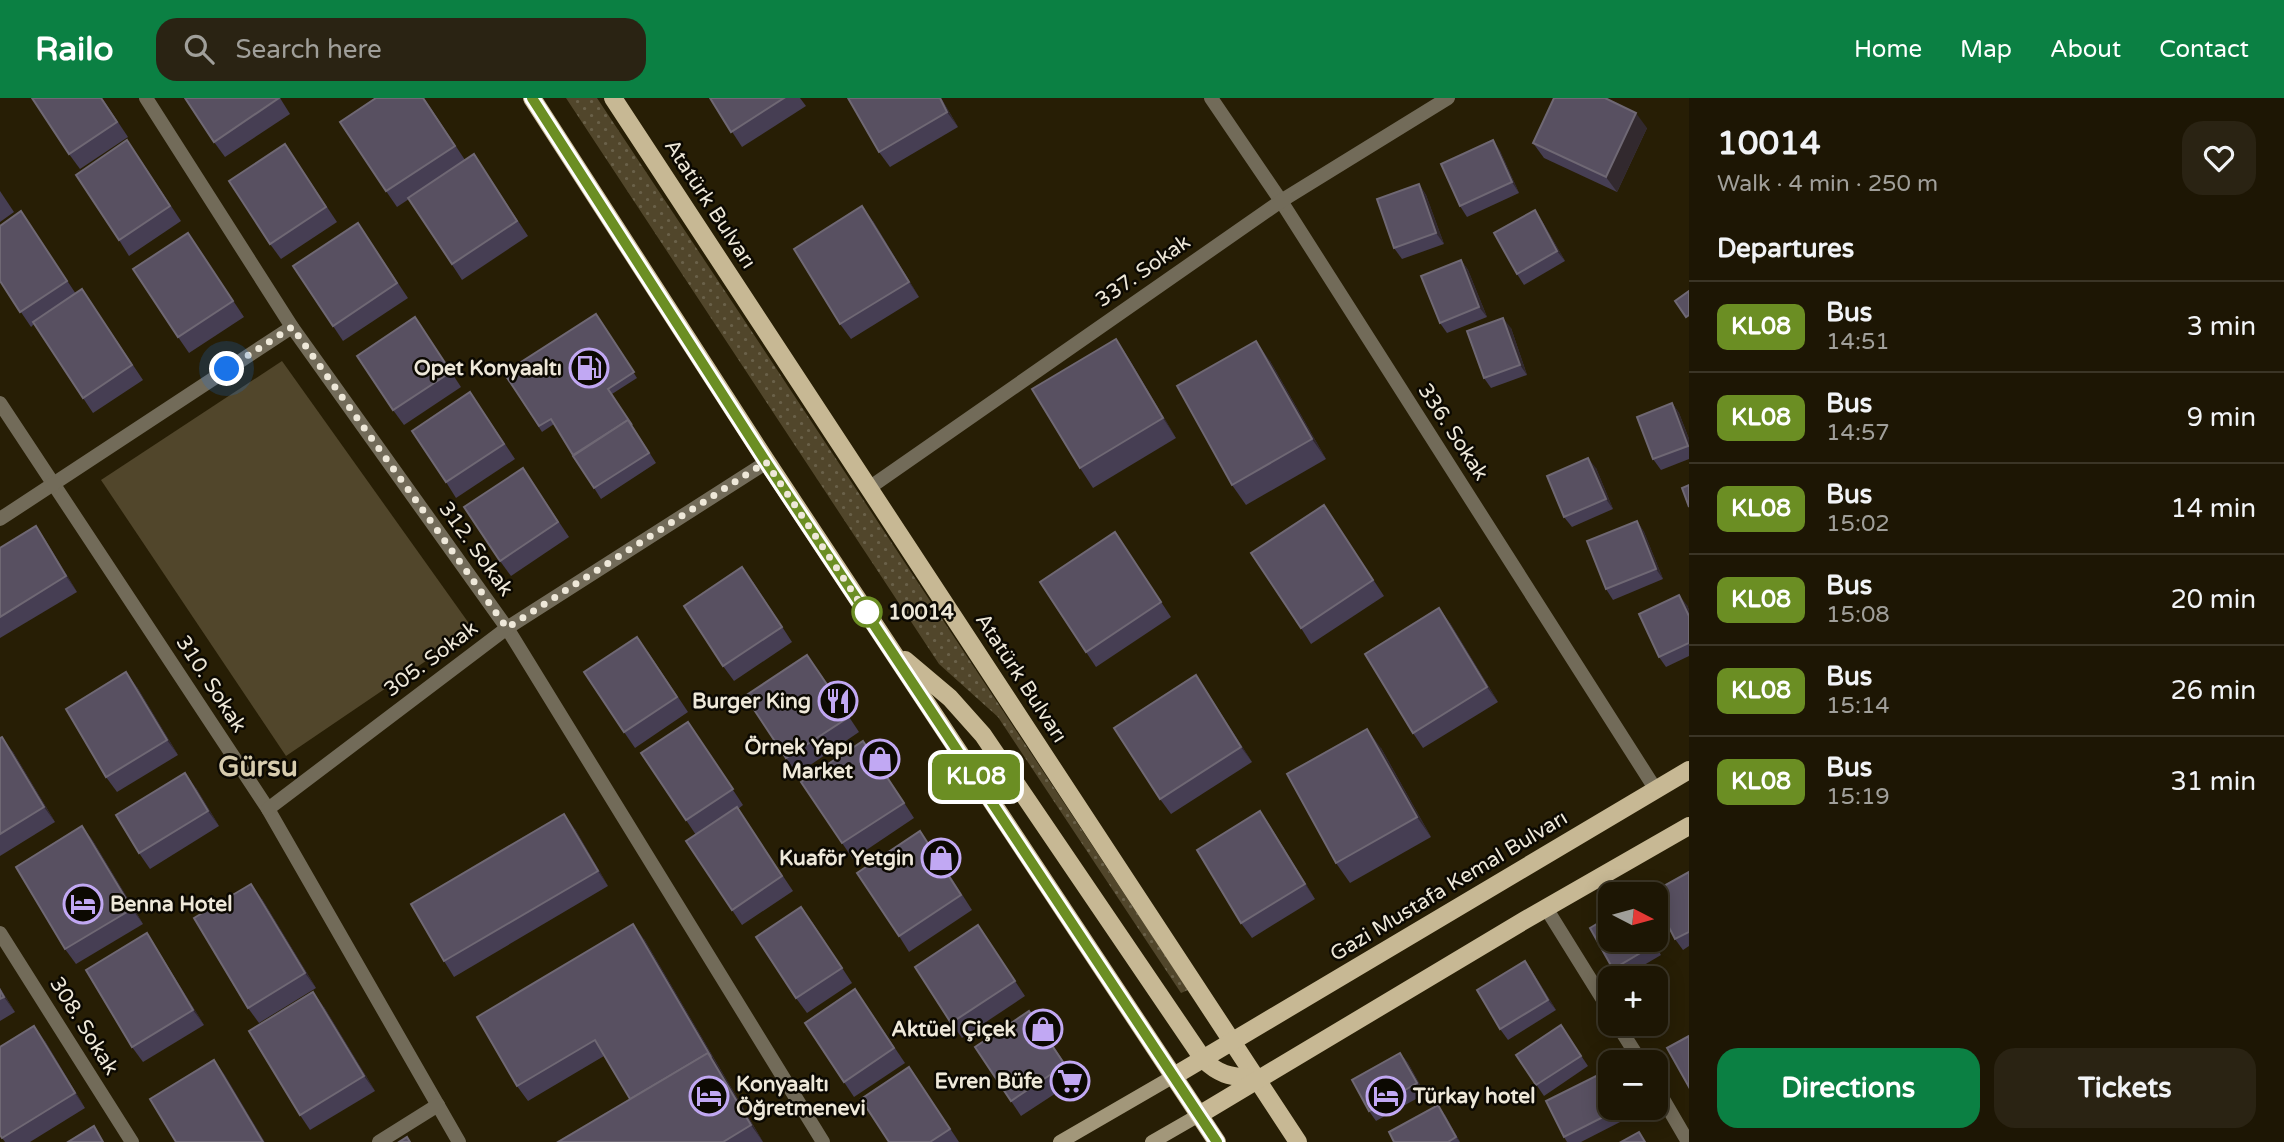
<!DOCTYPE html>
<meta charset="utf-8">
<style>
body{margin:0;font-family:"Varela Round",sans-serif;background:#2a2313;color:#f1f3f6;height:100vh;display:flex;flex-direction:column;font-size:26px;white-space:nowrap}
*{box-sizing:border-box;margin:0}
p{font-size:23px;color:#a09f9a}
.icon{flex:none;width:38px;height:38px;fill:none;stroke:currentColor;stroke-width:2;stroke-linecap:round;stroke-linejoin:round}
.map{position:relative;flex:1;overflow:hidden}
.sheet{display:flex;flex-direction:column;background:#1d1604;width:595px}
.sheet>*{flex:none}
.badge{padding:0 14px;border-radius:10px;font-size:24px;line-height:46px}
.needle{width:46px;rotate:96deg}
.buttons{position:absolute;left:1598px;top:784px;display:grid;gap:14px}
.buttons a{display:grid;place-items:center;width:70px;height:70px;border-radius:14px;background:#1d1604;box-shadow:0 4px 18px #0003,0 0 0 2px #3b3526;font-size:35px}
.you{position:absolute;width:35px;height:35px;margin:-18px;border:5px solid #fff;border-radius:50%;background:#1a73e8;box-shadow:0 0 0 10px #1a73e833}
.map>.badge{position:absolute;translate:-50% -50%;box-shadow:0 0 0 4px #fff}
h2{padding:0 28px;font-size:26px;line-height:63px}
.round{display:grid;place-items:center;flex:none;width:74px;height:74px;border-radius:21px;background:#2a2313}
.summary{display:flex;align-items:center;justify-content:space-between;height:119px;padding:0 28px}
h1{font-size:33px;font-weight:700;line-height:52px}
.primary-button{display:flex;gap:14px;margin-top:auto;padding:14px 28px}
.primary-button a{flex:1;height:80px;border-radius:21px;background:#0b8043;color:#fff;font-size:28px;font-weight:700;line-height:80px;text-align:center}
.primary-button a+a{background:#2a2313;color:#f1f3f6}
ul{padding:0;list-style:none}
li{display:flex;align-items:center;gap:21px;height:91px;padding:0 28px;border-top:2px solid #3b3526}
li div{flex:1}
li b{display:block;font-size:26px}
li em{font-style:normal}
li .badge{min-width:77px;font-weight:700;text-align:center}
header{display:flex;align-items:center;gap:42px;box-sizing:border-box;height:98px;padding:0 35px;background:#0b8043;color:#fff}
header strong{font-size:33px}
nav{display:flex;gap:38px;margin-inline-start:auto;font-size:24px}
.search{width:490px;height:63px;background:#2a2313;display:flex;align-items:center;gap:18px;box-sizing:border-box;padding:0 24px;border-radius:21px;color:#a09f9a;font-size:26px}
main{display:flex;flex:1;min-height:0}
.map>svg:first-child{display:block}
.grass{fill:url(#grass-dots)}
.park{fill:#51462b}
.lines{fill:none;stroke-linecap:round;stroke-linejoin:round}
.minor{stroke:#726b59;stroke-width:14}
.secondary{stroke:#a2977a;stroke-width:14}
.primary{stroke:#c7b894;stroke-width:18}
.wall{fill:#463e53}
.shaded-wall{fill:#32292e}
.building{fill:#585061;stroke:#6f6874;stroke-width:2}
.line-casing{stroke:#fff;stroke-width:16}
.line{stroke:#6b8e23;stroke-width:10}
.walk{stroke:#eee8d9;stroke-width:7;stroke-dasharray:0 12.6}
.stop-dot{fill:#fff;stroke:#6b8e23;stroke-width:3.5}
.labels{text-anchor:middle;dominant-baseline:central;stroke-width:5;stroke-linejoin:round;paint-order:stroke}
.street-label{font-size:21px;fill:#eee8d9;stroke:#0c0902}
.poi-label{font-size:21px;font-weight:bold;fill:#eee8d9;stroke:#0c0902;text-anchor:end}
.stop-label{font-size:21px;font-weight:bold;fill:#eee8d9;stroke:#0c0902;text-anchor:start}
.district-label{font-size:28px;font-weight:bold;fill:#d7ccae;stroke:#0c0902}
</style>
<header>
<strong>Railo</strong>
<div class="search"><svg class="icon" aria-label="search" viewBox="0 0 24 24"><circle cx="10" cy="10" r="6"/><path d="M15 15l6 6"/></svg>Search here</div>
<nav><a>Home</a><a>Map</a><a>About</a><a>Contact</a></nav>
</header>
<main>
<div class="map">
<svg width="1689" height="1044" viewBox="0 0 1689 1044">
<defs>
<pattern id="grass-dots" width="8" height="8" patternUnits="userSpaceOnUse" patternTransform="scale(1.75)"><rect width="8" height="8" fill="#51462b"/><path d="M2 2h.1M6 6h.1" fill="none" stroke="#6a6149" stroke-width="1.8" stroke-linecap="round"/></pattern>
</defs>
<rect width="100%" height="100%" fill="#271e05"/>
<path class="grass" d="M566 0H597L1188 892 1181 895 998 619 939 566Z"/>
<path class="park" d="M282 263 473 531 286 658 101 382Z"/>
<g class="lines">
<g class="minor">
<path d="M146 0 292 229 507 530 823 1044"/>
<path d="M1211 0 1281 103 1656 692"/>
<path d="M0 305 268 711 459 1044"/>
<path d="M869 390 1281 103 1448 0"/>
<path d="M0 421 292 229"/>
<path d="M268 711 507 530 767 364"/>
<path d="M1546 810 1610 913"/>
<path d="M0 835 132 1044"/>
<path d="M1617 926 1641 964"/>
<path d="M1656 989 1688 1044"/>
<path d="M379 1044 438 1007"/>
</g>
<g class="secondary">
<path d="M1060 1044 1174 978"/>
<path d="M1152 1044 1199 1017"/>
</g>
<g class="primary">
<path d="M532 0 767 364 1217 1044"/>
<path d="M613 0 1298 1044"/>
<path d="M905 562 950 600 983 637 1203 961C1221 979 1232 978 1257 981"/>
<path d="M1174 978 1689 672"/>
<path d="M1199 1017 1525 822 1689 728"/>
</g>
</g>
<g class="wall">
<path d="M102 0 128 39 80 71 69 56Z"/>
<path d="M280 0 290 16 225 59 214 44Z"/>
<path d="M424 0 465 62 474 56 528 138 462 182 409 101 397 109 386 93Z"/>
<path d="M710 0H800L806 8 742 49Z"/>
<path d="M941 0 958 29 890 69 879 54Z"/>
<path d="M1647 30 1617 94 1544 60 1533 45Z"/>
<path d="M1493 42 1500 53 1519 95 1467 119 1460 108Z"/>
<path d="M138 58 181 123 129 158 119 142Z"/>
<path d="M295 61 337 124 281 161 270 146Z"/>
<path d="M1419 86 1426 97 1444 146 1402 161 1394 150Z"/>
<path d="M0 93 14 114 0 124Z"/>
<path d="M21 113 76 196 82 191 143 282 93 315 34 226 31 229 0 183Z"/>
<path d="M873 123 919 199 851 241 840 226Z"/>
<path d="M1542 123 1565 163 1524 187 1517 176Z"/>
<path d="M368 140 408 200 343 243 333 228Z"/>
<path d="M198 150 244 219 189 255 178 239Z"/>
<path d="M1461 162 1468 172 1487 219 1447 235 1440 225Z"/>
<path d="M596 216 637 280 612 296 656 365 601 401 554 326 542 334 504 275Z"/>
<path d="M415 219 461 289 404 327 393 312Z"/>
<path d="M1511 230 1527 277 1491 290 1484 280Z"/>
<path d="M1116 241 1129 261 1176 340 1093 390 1080 370Z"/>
<path d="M1270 263 1326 361 1246 407 1232 387Z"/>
<path d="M470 294 515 361 456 400 446 384Z"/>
<path d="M1672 305 1679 315 1689 341V361L1661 372 1653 361Z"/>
<path d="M523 370 569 439 511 478 500 463Z"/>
<path d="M1596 370 1613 411 1572 429 1564 419Z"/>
<path d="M1324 407 1384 498 1311 546 1301 530Z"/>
<path d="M1637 423 1644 434 1663 481 1613 502 1606 491Z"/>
<path d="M36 428 46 443 77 494 0 540V450Z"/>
<path d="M1115 434 1171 519 1096 569 1086 554Z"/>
<path d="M753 484 792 544 734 583 723 568Z"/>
<path d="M1687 507 1689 512V558L1666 569 1659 559Z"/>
<path d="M1450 525 1498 604 1423 650 1413 635Z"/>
<path d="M648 554 688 614 635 650 624 634Z"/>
<path d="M818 572 859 634 797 676 786 660Z"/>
<path d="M1196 577 1252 664 1171 716 1160 701Z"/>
<path d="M137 589 178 657 117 694 106 679Z"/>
<path d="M688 624 743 707 738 711 793 793 742 827 732 812 696 737 686 722Z"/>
<path d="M0 640 13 654 55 724 0 758Z"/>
<path d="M1381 650 1431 739 1350 785 1336 765Z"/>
<path d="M874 658 914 720 853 761 842 745Z"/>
<path d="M196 690 219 728 150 771 139 755Z"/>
<path d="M1260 713 1270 728 1315 801 1252 840 1241 825Z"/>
<path d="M82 728 93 743 143 826 76 866 65 851Z"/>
<path d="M575 731 608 788 454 879 444 863Z"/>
<path d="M931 748 972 812 909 854 899 838Z"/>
<path d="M1689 774V848L1683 852 1675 841Z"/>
<path d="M262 801 316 890 259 925 248 910Z"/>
<path d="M812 824 852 885 807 915 796 900Z"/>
<path d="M978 827 1025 898 962 940 951 925Z"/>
<path d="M644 841 763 1044H558L630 1001 604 958 528 1003 517 988Z"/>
<path d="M1610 842H1652L1661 857 1622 880H1620L1613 871Z"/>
<path d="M157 851 204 927 143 964 132 949Z"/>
<path d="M1532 873 1556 912 1508 942 1500 931Z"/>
<path d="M0 890 15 914 0 923Z"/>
<path d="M866 907 905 965 854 999 844 984Z"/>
<path d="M324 909 375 993 310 1032 300 1017Z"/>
<path d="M1040 928 1076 982 1021 1018 1011 1003Z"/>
<path d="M1568 938 1588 968 1544 998 1516 957Z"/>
<path d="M45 943 85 1010 30 1044H5L0 1037Z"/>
<path d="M1400 955 1408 965 1425 996 1376 1023 1369 1013Z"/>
<path d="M909 969 920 985 959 1044H889Z"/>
<path d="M1607 987 1610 993V1010H1618L1624 1022 1581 1044H1567L1564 1039Z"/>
<path d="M1445 1017 1460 1044H1394Z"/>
</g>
<g class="shaded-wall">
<path d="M940 0H941L958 29 947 14Z"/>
<path d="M1636 15 1647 30 1617 94 1606 79Z"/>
<path d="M1493 42 1500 53 1519 95 1512 84Z"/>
<path d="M1419 86 1426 97 1444 146 1436 135Z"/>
<path d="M862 108 873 123 919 199 909 184Z"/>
<path d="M1535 112 1542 123 1565 163 1557 153Z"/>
<path d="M1461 162 1468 172 1487 219 1479 209Z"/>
<path d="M1503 220 1511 230 1527 277 1520 267Z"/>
<path d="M1116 241 1129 261 1176 340 1163 320Z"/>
<path d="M1256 243 1270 263 1326 361 1312 341Z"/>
<path d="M1672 305 1679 315 1689 341V349Z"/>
<path d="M1588 360 1596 370 1613 411 1606 401Z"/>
<path d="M1637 423 1644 434 1663 481 1656 471Z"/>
<path d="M36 428 46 443 77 494 66 478Z"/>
<path d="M1679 497 1687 507 1689 512V518Z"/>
<path d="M1439 510 1450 525 1498 604 1487 589Z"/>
<path d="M126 574 137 589 178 657 167 642Z"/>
<path d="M1196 577 1206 592 1252 664 1241 649Z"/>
<path d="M1367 631 1381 650 1431 739 1417 719Z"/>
<path d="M2 639 13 654 55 724 44 709Z"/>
<path d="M185 675 196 690 219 728 208 713Z"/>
<path d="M1260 713 1270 728 1315 801 1305 786Z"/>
<path d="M564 716 575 731 608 788 598 773Z"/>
<path d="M82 728 93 743 143 826 132 811Z"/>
<path d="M251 786 262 801 316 890 305 875Z"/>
<path d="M633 826 644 841 763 1044 751 1027Z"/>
<path d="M147 835 157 851 204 927 193 912Z"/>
<path d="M1525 863 1532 873 1556 912 1548 902Z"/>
<path d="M0 890 15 914 4 899 0 892Z"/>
<path d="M313 894 324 909 375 993 364 978Z"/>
<path d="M34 928 45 943 85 1010 75 995Z"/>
<path d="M1400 955 1408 965 1425 996 1417 985Z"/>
<path d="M214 962 225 977 265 1044H263Z"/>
<path d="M1600 976 1610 993V997Z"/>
<path d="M1438 1007 1445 1017 1460 1044 1456 1039Z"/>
</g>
<g class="building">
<path d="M32 0H101L117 24 69 56Z"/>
<path d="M185 0H279L214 44Z"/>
<path d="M376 0H423L455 48 386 93 340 24Z"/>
<path d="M710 0H784L731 34Z"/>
<path d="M848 0H940L947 14 879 54Z"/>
<path d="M1554 0H1605L1636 15 1606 79 1533 45Z"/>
<path d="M127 42 170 108 119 142 76 77Z"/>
<path d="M1493 42 1512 84 1460 108 1441 66Z"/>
<path d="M285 46 326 109 270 146 229 83Z"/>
<path d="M474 56 517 123 452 166 408 100Z"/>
<path d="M1419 86 1436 135 1394 150 1377 101Z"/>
<path d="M862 108 909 184 840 226 794 151Z"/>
<path d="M1535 112 1557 153 1517 176 1494 135Z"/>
<path d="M21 113 67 183 20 214 0 183V128Z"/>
<path d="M358 125 397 185 333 228 293 168Z"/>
<path d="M188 135 233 203 178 239 133 171Z"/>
<path d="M1461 162 1479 209 1440 225 1421 178Z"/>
<path d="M82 191 132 267 83 300 33 224Z"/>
<path d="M1689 193V217L1686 219 1675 203Z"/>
<path d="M596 216 634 274 608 291 632 327 628 322 573 357 551 321 539 328 504 275Z"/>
<path d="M415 219 451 274 393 312 357 258Z"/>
<path d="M1503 220 1520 267 1484 280 1467 233Z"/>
<path d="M1116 241 1163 320 1080 370 1032 291Z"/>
<path d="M1256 243 1312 341 1232 387 1177 288Z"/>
<path d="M470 294 504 346 446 384 412 333Z"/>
<path d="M1672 305 1688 348 1653 361 1637 319Z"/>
<path d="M628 322 649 355 594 390 573 358Z"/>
<path d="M1588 360 1606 401 1564 419 1547 378Z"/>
<path d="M523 370 558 424 500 463 464 409Z"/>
<path d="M1689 387V409L1682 390Z"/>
<path d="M1324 407 1373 482 1301 530 1251 455Z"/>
<path d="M1637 423 1656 471 1606 491 1587 443Z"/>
<path d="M36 428 66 478 0 519V450Z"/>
<path d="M1115 434 1161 504 1086 554 1040 484Z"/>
<path d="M742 469 782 529 723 568 684 508Z"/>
<path d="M1679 497 1689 518V545L1659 559 1639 516Z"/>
<path d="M1439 510 1487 589 1413 635 1365 556Z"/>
<path d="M637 539 677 599 624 634 584 574Z"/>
<path d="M807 557 849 619 786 660 745 598Z"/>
<path d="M126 574 167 642 106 679 66 611Z"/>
<path d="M1196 577 1241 649 1160 701 1114 630Z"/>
<path d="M688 624 733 691 686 722 641 655Z"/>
<path d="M1367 631 1417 719 1336 765 1287 676Z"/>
<path d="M2 639 44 709 0 736V640Z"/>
<path d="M863 643 904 705 842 745 801 684Z"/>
<path d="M185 675 208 713 139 755 116 717Z"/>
<path d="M737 709 782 778 732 812 686 743Z"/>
<path d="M1260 713 1305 786 1241 825 1197 752Z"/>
<path d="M564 716 598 773 444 863 411 806Z"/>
<path d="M82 728 132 811 65 851 16 769Z"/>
<path d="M920 733 961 797 899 838 857 775Z"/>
<path d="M1689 774V834L1675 841 1656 804V796H1651V795Z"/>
<path d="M251 786 305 875 248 910 194 820Z"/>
<path d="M801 809 842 870 796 900 756 839Z"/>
<path d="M1610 818V842H1651L1654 847 1613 871 1590 830Z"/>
<path d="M633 826 711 959 708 955 630 1001 595 942 517 988 477 919Z"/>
<path d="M978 827 1015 883 951 925 915 869Z"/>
<path d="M147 835 193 912 132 949 86 872Z"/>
<path d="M1525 863 1548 902 1500 931 1477 892Z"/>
<path d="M855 891 894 950 844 984 805 925Z"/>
<path d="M0 892 4 899 0 901Z"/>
<path d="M313 894 364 978 300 1017 249 933Z"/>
<path d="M1029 913 1065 967 1011 1003 975 949Z"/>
<path d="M1561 927 1581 958 1536 987 1516 957Z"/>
<path d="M34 928 75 995 2 1040 0 1037V949Z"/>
<path d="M1689 938V989L1667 950Z"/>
<path d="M708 955 751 1027 723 1044H558Z"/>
<path d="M1400 955 1417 985 1369 1013 1352 982Z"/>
<path d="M214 962 263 1044H176L150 1001Z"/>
<path d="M909 969 950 1031 930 1044H889L861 1001Z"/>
<path d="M1600 976 1610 997V1010H1616L1617 1012 1564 1039 1546 1003Z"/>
<path d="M1438 1007 1456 1039 1448 1044H1394L1389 1034Z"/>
<path d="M94 1028 103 1044H68Z"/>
<path d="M1639 1034 1645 1044H1621Z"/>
<path d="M407 1039 410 1044H399Z"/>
</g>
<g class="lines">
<defs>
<path id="line" d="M532 0 766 364 1217 1044"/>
</defs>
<use href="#line" class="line-casing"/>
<use href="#line" class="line"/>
<path class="walk" d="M227 271 292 229 507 530 766 364 874 526 867 514"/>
</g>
<defs>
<symbol id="fuel-ring" viewBox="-11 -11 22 22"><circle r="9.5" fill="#0c0902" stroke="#c1a8f3" stroke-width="1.5"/><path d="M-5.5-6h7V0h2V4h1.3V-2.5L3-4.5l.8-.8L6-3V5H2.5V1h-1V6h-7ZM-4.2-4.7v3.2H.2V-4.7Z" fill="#c1a8f3"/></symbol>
<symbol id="restaurant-ring" viewBox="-11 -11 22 22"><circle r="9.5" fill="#0c0902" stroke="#c1a8f3" stroke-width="1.5"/><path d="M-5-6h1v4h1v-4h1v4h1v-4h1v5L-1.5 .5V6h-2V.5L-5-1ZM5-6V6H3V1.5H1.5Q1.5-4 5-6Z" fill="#c1a8f3"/></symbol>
<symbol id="shop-ring" viewBox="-11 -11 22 22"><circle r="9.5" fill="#0c0902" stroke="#c1a8f3" stroke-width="1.5"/><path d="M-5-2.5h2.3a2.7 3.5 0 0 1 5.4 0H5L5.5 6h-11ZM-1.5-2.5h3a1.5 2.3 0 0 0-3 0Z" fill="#c1a8f3"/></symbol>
<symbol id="hotel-ring" viewBox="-11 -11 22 22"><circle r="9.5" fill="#0c0902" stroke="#c1a8f3" stroke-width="1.5"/><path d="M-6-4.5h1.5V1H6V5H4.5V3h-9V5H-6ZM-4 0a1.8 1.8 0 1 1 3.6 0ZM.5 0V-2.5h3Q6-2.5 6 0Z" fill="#c1a8f3"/></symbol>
<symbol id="supermarket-ring" viewBox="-11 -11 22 22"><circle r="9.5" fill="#0c0902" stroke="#c1a8f3" stroke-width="1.5"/><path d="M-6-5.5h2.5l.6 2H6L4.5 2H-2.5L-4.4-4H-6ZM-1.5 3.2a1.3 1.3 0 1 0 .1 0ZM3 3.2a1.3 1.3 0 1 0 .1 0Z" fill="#c1a8f3"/></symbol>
</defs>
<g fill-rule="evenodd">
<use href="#fuel-ring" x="567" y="248" width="44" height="44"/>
<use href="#restaurant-ring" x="816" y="581" width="44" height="44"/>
<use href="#shop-ring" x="858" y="639" width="44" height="44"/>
<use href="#shop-ring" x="919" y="738" width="44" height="44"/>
<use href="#hotel-ring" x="61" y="784" width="44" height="44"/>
<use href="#shop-ring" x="1021" y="909" width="44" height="44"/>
<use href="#supermarket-ring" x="1048" y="961" width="44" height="44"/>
<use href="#hotel-ring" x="687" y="976" width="44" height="44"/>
<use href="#hotel-ring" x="1364" y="976" width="44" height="44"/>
</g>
<circle class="stop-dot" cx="867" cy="514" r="14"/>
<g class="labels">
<g class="street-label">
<text transform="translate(710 106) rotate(57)">Atatürk Bulvarı</text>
<text transform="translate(1143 173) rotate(-35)">337. Sokak</text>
<text transform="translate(1453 334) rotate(57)">336. Sokak</text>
<text transform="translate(476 451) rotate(54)">312. Sokak</text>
<text transform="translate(431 561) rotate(-37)">305. Sokak</text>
<text transform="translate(1021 580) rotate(57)">Atatürk Bulvarı</text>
<text transform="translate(211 586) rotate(57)">310. Sokak</text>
<text transform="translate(1449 788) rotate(-31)">Gazi Mustafa Kemal Bulvarı</text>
<text transform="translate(84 928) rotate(58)">308. Sokak</text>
</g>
<g class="poi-label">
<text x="562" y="270">Opet Konyaaltı</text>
<text x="811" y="603">Burger King</text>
<text x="853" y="649">Örnek Yapı<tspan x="853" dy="24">Market</tspan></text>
<text x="914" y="760">Kuaför Yetgin</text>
<text x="110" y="806" text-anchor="start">Benna Hotel</text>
<text x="1016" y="931">Aktüel Çiçek</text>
<text x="1043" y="983">Evren Büfe</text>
<text x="736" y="986" text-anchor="start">Konyaaltı<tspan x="736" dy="24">Öğretmenevi</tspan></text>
<text x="1413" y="998" text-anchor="start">Türkay hotel</text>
</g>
<g class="stop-label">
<text x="888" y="514">10014</text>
</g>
<g class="district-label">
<text x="258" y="669">Gürsu</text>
</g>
</g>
</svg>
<div class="buttons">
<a><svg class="needle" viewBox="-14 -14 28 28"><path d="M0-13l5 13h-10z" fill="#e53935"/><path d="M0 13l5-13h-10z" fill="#a09f9a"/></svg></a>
<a>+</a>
<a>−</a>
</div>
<div class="you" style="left:227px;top:271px"></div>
<b class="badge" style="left:976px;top:679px;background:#6b8e23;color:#fff">KL08</b>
</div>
<section class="sheet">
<div class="summary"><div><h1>10014</h1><p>Walk · 4 min · 250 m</p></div><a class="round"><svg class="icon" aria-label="heart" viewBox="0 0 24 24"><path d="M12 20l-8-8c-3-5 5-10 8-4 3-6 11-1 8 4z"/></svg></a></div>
<h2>Departures</h2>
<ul>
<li><span class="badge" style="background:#6b8e23;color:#fff">KL08</span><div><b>Bus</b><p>14:51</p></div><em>3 min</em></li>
<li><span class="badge" style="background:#6b8e23;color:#fff">KL08</span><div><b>Bus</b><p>14:57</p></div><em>9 min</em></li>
<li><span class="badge" style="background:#6b8e23;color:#fff">KL08</span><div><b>Bus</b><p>15:02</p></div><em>14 min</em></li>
<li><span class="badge" style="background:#6b8e23;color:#fff">KL08</span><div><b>Bus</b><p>15:08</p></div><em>20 min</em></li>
<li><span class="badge" style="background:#6b8e23;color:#fff">KL08</span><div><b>Bus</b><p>15:14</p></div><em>26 min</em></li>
<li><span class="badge" style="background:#6b8e23;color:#fff">KL08</span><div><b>Bus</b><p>15:19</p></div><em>31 min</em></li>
</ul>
<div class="primary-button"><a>Directions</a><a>Tickets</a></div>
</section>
</main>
